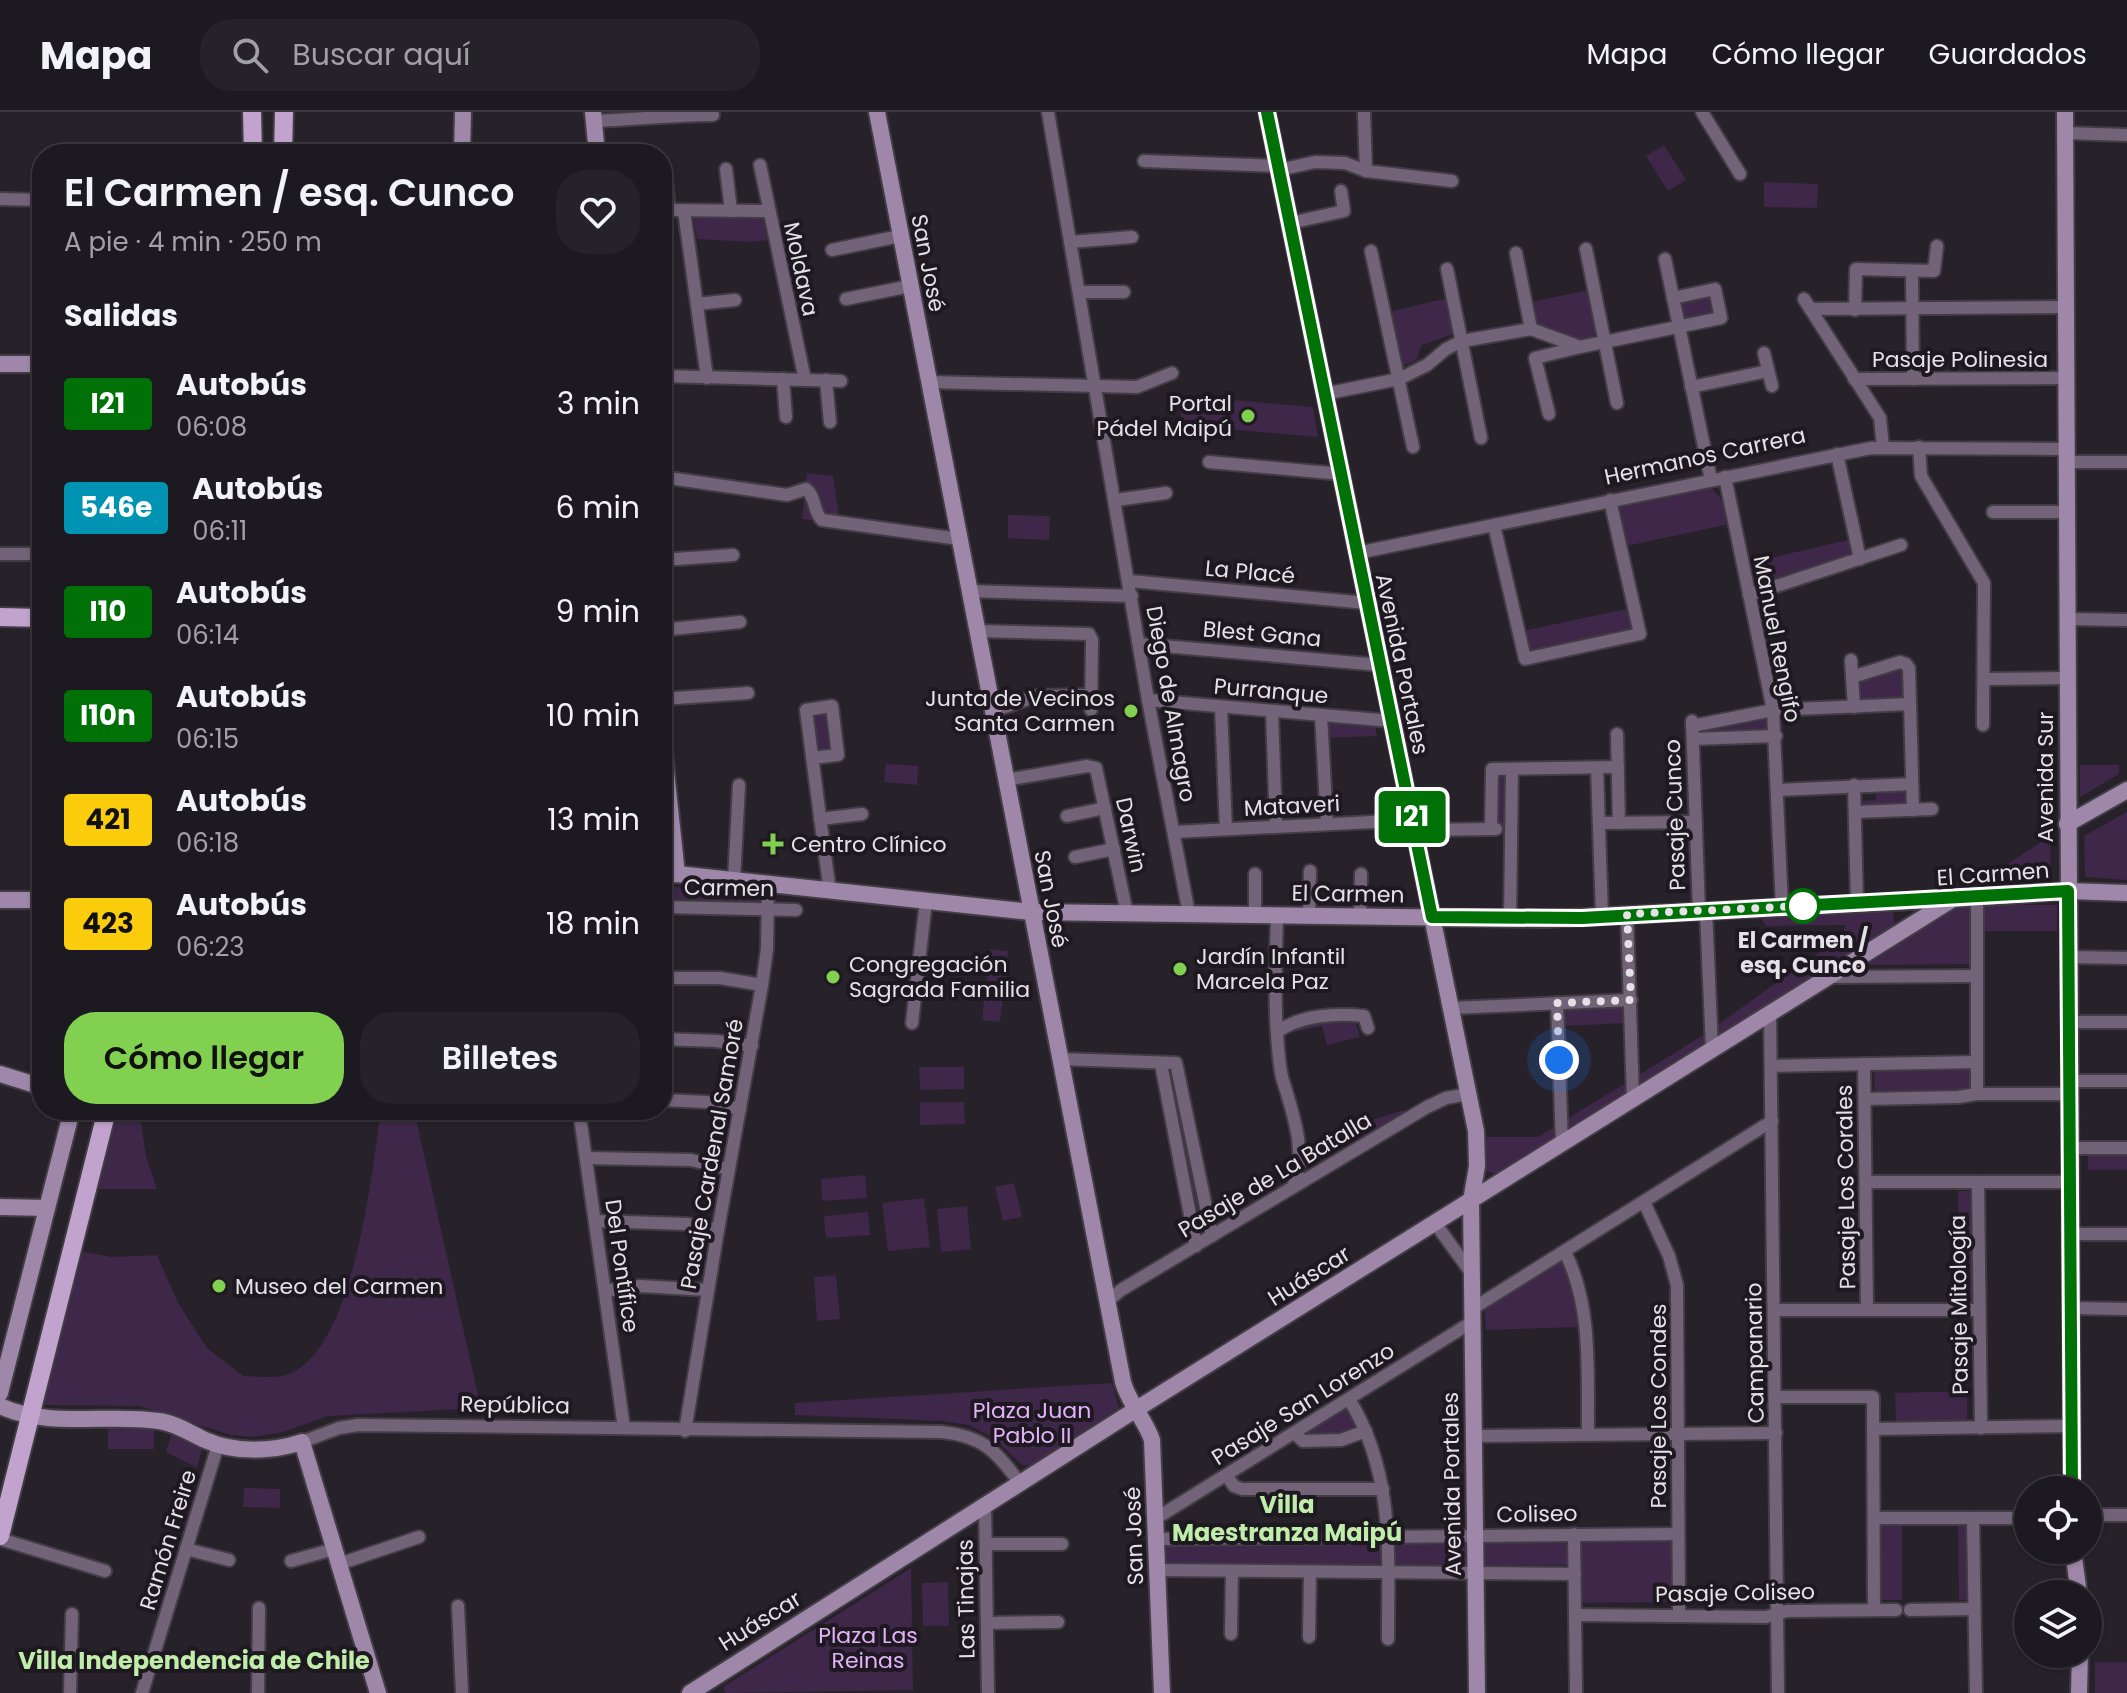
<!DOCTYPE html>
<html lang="es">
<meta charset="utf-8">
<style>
body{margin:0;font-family:Poppins,sans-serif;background:#252229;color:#f1f3f6;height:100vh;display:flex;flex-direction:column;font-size:30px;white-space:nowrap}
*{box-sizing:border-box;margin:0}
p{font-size:26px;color:#a0a0a5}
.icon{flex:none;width:44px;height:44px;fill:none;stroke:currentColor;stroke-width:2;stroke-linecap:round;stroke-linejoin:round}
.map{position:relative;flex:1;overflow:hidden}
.drawer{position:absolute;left:32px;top:32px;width:640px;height:976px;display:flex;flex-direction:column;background:#1d1920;border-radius:32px;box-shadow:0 2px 6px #0004,0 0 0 2px #3b383e}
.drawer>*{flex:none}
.badge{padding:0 16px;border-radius:6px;font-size:28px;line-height:52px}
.buttons{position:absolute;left:2014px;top:1364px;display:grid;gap:16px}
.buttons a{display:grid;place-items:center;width:88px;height:88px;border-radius:50%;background:#1d1920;box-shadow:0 2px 6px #0004,0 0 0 2px #3b383e;font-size:40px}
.you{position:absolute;width:40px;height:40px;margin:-20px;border:6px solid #fff;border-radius:50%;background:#1a73e8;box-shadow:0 0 0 12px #1a73e833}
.map>.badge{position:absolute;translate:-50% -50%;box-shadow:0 0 0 4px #fff}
h2{padding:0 32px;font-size:30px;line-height:72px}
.round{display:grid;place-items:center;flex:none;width:84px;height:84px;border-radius:32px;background:#252229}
.head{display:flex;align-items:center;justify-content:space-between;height:136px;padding:0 32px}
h1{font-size:38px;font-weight:600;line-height:60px}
.action{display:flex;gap:16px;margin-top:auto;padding:16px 32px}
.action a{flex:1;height:92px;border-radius:32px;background:#81d050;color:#111;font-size:32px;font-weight:600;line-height:92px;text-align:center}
.action a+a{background:#252229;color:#f1f3f6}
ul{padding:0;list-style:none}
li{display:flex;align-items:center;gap:24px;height:104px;padding:0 32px}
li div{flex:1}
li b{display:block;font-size:30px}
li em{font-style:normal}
li .badge{min-width:88px;font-weight:700;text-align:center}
header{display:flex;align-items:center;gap:48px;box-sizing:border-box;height:112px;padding:0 40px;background:#1d1920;border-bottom:2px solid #3b383e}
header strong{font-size:38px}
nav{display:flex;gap:44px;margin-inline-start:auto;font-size:28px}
.search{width:560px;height:72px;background:#252229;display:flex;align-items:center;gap:20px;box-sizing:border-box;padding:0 28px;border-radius:32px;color:#a0a0a5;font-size:30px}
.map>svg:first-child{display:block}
.green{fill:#3e2748}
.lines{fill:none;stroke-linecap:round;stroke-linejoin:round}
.street-casing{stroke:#423c44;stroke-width:16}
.secondary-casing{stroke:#423c44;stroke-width:20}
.primary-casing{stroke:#423c44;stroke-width:22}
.street{stroke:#726378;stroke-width:12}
.secondary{stroke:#9e87a9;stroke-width:16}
.primary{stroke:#c1a3ce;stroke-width:18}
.line-casing{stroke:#fff;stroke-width:18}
.line{stroke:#007106;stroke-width:12}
.walk{stroke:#e5e1e7;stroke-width:8;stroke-dasharray:0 14.4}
.poi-dot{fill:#81d050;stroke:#1e1820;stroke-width:3}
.stop-dot{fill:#fff;stroke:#007106;stroke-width:4}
.labels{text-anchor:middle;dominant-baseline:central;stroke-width:8;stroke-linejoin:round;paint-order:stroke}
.street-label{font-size:22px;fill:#e5e1e7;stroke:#1e1820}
.poi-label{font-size:22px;fill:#e5e1e7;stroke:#1e1820;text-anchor:start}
.stop-label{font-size:22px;font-weight:bold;fill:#e5e1e7;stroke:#1e1820}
.park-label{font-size:22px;fill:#e4b2fa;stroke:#1e1820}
.neighbourhood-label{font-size:24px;font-weight:bold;fill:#c0edaa;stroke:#1e1820}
</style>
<header>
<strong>Mapa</strong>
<div class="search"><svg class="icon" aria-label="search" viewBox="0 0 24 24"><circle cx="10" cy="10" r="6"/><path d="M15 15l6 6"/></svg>Buscar aquí</div>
<nav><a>Mapa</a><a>Cómo llegar</a><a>Guardados</a></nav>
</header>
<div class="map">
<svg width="2127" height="1581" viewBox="0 0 2127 1581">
<rect width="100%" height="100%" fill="#27212a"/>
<g class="green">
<path d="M1664 33 1686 68 1668 79 1646 44Z"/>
<path d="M1764 70 1818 72 1817 96 1764 95Z"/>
<path d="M693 103 763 104 767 128 751 130 697 127Z"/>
<path d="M1589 178 1599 226 1578 230 1536 215 1531 190Z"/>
<path d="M1713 181 1718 203 1683 210 1678 188Z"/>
<path d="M1448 186 1454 216 1451 223 1422 233 1416 248 1400 255 1388 200Z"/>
<path d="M1177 283 1313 295 1318 325 1183 313Z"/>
<path d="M807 361 833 364 840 411 802 407Z"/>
<path d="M1711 375 1725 392 1730 412 1626 434 1618 395Z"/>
<path d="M1008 403 1050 404 1049 428 1008 426Z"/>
<path d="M1852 427 1856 445 1755 477 1749 451Z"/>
<path d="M1631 496 1635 518 1528 541 1523 519Z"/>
<path d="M1899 555 1904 557 1907 589 1857 592V568Z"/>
<path d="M828 600 833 639 815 641 810 602Z"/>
<path d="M1766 603 1768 620 1696 622V617Z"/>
<path d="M1323 607 1374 609 1377 624 1324 626Z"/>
<path d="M886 652 918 654 917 673 884 670Z"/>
<path d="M2080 653H2119V662L2080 685Z"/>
<path d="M1495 661H1508L1507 714H1495Z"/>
<path d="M1908 675 1910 691 1906 695 1857 696 1858 689 1876 688V676Z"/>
<path d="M2127 700V768L2085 765 2084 724Z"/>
<path d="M2050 724 2051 764 1994 772 1991 763Z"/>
<path d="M662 774 761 782 762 789 662 787Z"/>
<rect x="1985" y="793" width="72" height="26"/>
<path d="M1954 794H1971L1972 852 1866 853Z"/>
<path d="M1892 796 1895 813 1718 927 1716 914 1846 821 1844 819 1845 813 1766 814 1759 803Z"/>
<path d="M990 837 1008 839 1005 871 987 869Z"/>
<path d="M985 877 1004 878 1000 910 982 908Z"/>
<path d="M1624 894 1625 911 1565 914 1564 897Z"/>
<path d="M1355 908 1360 925 1327 933 1322 914 1283 922C1299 905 1333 909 1355 908Z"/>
<path d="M1707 921 1708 935 1498 1063 1486 1059V1025H1538Z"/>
<path d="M919 955H964V977L920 978Z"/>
<path d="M1973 955V985L1875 987 1874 956Z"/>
<path d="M1175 956 1207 1119 1198 1120 1167 957Z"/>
<path d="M920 990H964L965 1012 920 1013Z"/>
<path d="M118 998H139L146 1044 157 1077H98Z"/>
<path d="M381 998H414L481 1296 328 1304 283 1320 253 1325 231 1323 139 1294 40 1293 83 1140 112 1145 157 1143 178 1191 207 1236 243 1264C256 1264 274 1267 286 1263 354 1242 372 1059 381 998Z"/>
<path d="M1404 998 1405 1000 1348 1032 1345 1017 1362 1014V1011Z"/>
<rect x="2088" y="1041" width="39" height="17"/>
<path d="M865 1063 867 1086 822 1089 821 1067Z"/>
<path d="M1014 1071 1022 1105 1003 1109 995 1075Z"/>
<path d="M1958 1079H1973L1974 1190H1959Z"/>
<path d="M924 1086 930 1135 888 1139 882 1091Z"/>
<path d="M967 1094 971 1137 941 1140 937 1097Z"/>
<path d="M868 1100 870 1123 826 1126 824 1104Z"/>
<path d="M1563 1147 1575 1181 1579 1215 1486 1218 1484 1194Z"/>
<path d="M836 1163 840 1207 817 1209 814 1165Z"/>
<path d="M1112 1271 1119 1296 1031 1353H1022L994 1326 969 1313 942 1309 795 1303V1291Z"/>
<path d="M1967 1279V1309L1896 1310 1895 1281Z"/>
<path d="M1346 1295 1359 1319 1312 1329 1306 1320Z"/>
<rect x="108" y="1314" width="46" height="23"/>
<path d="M173 1317 203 1332 197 1356 166 1340Z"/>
<path d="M244 1376 280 1377V1396L243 1395Z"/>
<path d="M1902 1412V1488H1879L1878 1413Z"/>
<path d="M1958 1414H1971L1972 1488H1959Z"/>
<path d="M1674 1429 1675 1490 1578 1491V1430Z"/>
<path d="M1163 1430H1567L1568 1453H1163Z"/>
<path d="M911 1456 913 1578 726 1581 723 1575Z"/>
<path d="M948 1470 949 1514H923L922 1471Z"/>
<rect x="2095" y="1550" width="32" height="31"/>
</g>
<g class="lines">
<defs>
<g id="street">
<path d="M1048 0 1148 588 1189 802"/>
<path d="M1364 0 1366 59"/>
<path d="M1702 0 1740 62"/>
<path d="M594 9C634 8 672 3 713 3"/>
<path d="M2065 21 2127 23"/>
<path d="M1144 49 1278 54"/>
<path d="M760 53 805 268"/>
<path d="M665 57 669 98"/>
<path d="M726 57 731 99"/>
<path d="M1279 58 1315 50 1345 51 1366 59 1452 69"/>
<path d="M0 87 42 88"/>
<path d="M662 98 769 99"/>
<path d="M684 99 707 266"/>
<path d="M1290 111 1344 99 1341 79"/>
<path d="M1070 130 1132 125"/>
<path d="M1586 137 1617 291"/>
<path d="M832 138 900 124"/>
<path d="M1371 139 1413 335"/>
<path d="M1516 141 1531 217"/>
<path d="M1665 147 1711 368"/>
<path d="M1447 157 1481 326"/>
<path d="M1912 159 1913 267"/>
<path d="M1079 180H1124"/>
<path d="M846 187 910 174"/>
<path d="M1804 187 1880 306 1883 335"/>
<path d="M697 192 735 188"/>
<path d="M1810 197 2066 195"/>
<path d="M1855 198 1856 157 1934 159 1937 134"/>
<path d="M1764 241 1772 274"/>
<path d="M662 264 841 269"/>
<path d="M783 267 786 305"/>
<path d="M1854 267 2066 266"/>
<path d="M826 268 830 310"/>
<path d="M929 270 1137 275 1172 261"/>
<path d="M1691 275 1768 259"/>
<path d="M1324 282 1399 267 1427 253 1446 237 1462 229 1531 217 1580 235 1721 206 1715 177 1673 186"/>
<path d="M1549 302 1535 246 1580 235"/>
<path d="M1919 335 1921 364 1984 471 1983 613"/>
<path d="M1837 342 1860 447"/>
<path d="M1209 350 1341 362"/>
<path d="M2066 350H2127"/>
<path d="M662 365 787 383 806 377C816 384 813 400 822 408L959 427"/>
<path d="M1725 365 1773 598 1782 795"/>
<path d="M1116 388 1166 381"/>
<path d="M1993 400H2066"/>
<path d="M1494 413 1525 547 1640 522 1610 388"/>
<path d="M1357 441 1871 336 2066 337"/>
<path d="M0 442H42"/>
<path d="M662 448 733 443"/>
<path d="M1130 469 1367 491"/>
<path d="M969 479 1132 484"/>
<path d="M1749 483 1901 433"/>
<path d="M2067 507 2127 508"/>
<path d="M662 518 740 510"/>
<path d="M976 519 1089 522 1092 528 1091 598"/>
<path d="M1140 532 1380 553"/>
<path d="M1851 548 1854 595"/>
<path d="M1852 565 1900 550 1906 552 1909 556 1913 698"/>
<path d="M1984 567 2067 566"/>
<path d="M662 587 748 581"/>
<path d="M1148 588 1391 609"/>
<path d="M1221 595 1226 717"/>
<path d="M993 599 1037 584 1091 583"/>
<path d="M1272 599 1276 714"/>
<path d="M1321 603 1327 712"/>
<path d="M1692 609 1699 798"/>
<path d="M1692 614 1773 598 1910 592"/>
<path d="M1617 622 1619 711"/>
<path d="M1693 627 1776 624"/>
<path d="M812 646 838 643 832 594 806 598 827 758 830 778"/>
<path d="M1597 656 1602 804"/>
<path d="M1006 668 1087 654 1096 656 1127 801"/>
<path d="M1854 673 1857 791"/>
<path d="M1777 678 1912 672"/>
<path d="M1855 700 1932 697"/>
<path d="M1067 704 1105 696"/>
<path d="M820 707 862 702"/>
<path d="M1599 711 1696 710"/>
<path d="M1491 717 1492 657 1618 655"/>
<path d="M1415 718 1496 717"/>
<path d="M1174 720 1412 708"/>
<path d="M1075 745 1114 737"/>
<path d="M734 768 739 673"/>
<path d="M662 795 796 798"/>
<path d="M1706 798 1712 937"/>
<path d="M1627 802 1633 987"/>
<path d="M1255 803V762"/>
<path d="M1277 803C1276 843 1274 883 1277 922 1278 936 1279 952 1282 965 1292 1000 1308 1039 1293 1075"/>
<path d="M1309 804 1310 759"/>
<path d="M1360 804 1361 762"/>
<path d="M1510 806 1512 657"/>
<path d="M2068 845 2127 846"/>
<path d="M1828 865 1977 864"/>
<path d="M662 866H720L762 873"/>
<path d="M1557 891 1562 1032"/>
<path d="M1451 896 1631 888"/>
<path d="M1770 901 1778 1581"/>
<path d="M2069 910H2127"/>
<path d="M912 911 926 789"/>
<path d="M1277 920C1300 903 1336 901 1364 904L1368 916"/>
<path d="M662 927 716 929 752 934"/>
<path d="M1060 947 1176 951 1212 1124"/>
<path d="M1161 952 1196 1134"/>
<path d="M1864 952 1867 1198"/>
<path d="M1771 954 1977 950"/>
<path d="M2069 969H2127"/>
<path d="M1977 982V785"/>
<path d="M1865 987 1958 985 1977 982H2069"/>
<path d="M662 988 707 990 740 997"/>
<path d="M579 998 624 1316"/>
<path d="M2069 1036H2127"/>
<path d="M586 1046 691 1048 729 1057"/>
<path d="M1866 1070H2070"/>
<path d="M1978 1070 1981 1316"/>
<path d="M1644 1090 1669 1144 1677 1173 1679 1504"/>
<path d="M595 1109 687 1112 718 1118"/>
<path d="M1435 1111 1472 1162"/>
<path d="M2071 1122H2127"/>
<path d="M1565 1140C1593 1196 1587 1261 1588 1323"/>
<path d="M605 1179 640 1174 707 1178"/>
<path d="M1108 1189 1121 1178 1427 995 1446 986 1468 982"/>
<path d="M2071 1196 2127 1197"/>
<path d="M1472 1197 1772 1009"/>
<path d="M1775 1198H1979"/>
<path d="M1776 1285H1873L1874 1498"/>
<path d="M1349 1287C1395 1362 1388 1443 1388 1527"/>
<path d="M1873 1317 2072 1314"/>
<path d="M685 1319 718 1118 762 873 767 837 768 772"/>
<path d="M1294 1321 1303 1329 1341 1328 1366 1319"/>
<path d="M1474 1324 1776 1321"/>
<path d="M302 1330 339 1316 358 1313 941 1320C983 1324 996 1339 1020 1371"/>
<path d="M1226 1363 1234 1374 1242 1377H1383"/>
<path d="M985 1393 988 1581"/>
<path d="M2088 1403H2127"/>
<path d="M1874 1406H2028"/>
<path d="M1155 1407 1472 1210"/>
<path d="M1973 1407 1976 1581"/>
<path d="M1574 1422 1576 1581"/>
<path d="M0 1427 105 1459"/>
<path d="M1156 1427 1678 1422"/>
<path d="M986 1432H1062"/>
<path d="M186 1437 229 1448"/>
<path d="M291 1449 334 1437"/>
<path d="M339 1452 419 1425"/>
<path d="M1157 1458 1575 1462"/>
<path d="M458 1494 462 1581"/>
<path d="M1910 1498 1974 1497"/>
<path d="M1575 1503 1766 1505 1787 1499 1896 1498"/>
<path d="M987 1511 1058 1510"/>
<path d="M1231 1522 1232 1459"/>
<path d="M1309 1525 1310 1460"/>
<path d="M70 1581 72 1502"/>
<path d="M142 1581 218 1333"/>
<path d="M258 1581 259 1496"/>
</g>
<g id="secondary">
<path d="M593 0 597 42"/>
<path d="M877 0 1123 1270C1129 1292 1145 1307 1152 1328L1162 1581"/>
<path d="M1267 0 1476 1019 1477 1054 1471 1089 1477 1581"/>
<path d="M2065 0 2072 1378"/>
<path d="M462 42 463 0"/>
<path d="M0 252H42"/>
<path d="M662 621 677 762"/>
<path d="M2067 712 2127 678"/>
<path d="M662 763 677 762 1031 800 1546 807 1953 787 2068 779 2127 781"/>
<path d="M0 788H42"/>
<path d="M0 962 42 975"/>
<path d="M0 1095 47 1096"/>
<path d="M0 1281 72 998"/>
<path d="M0 1294C50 1317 107 1301 159 1309 175 1311 190 1321 205 1328 234 1341 272 1340 302 1330L378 1581"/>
<path d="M2073 1438 2079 1482"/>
<path d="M690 1581 1135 1298 1953 787"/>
<path d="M2079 1581 2080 1542"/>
</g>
<g id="primary">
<path d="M252 0 253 42"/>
<path d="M283 42 284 0"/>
<path d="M0 505 42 506"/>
<path d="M0 1424 107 998"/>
</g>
</defs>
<use href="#street" class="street-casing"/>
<use href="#secondary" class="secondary-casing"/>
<use href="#primary" class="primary-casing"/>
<use href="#street" class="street"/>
<use href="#secondary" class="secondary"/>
<use href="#primary" class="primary"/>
</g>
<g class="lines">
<defs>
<path id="line" d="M1267 0 1432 805 1582 806 2068 779 2072 1378"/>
</defs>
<use href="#line" class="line-casing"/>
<use href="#line" class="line"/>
<path class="walk" d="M1559 948 1557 891 1631 888 1627 802 1803 794"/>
</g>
<g class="poi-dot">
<circle cx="1248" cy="304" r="8"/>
<circle cx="1131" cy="599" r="8"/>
<path d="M769 720h8v8h8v8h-8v8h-8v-8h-8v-8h8z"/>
<circle cx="1180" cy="857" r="8"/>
<circle cx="833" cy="865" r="8"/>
<circle cx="219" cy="1174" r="8"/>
</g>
<circle class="stop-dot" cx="1803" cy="794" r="16"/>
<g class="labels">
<g class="street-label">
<text transform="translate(928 151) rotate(79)">San José</text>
<text transform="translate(801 157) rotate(78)">Moldava</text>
<text x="1960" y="247">Pasaje Polinesia</text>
<text transform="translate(1705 344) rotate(-12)">Hermanos Carrera</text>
<text transform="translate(1250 460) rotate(5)">La Placé</text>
<text transform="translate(1262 522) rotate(5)">Blest Gana</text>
<text transform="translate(1777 527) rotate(79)">Manuel Rengifo</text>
<text transform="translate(1402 552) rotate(78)">Avenida Portales</text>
<text transform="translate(1271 579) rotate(5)">Purranque</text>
<text transform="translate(1171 592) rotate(80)">Diego de Almagro</text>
<text transform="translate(2045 665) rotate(-90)">Avenida Sur</text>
<text transform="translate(1292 694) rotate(-3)">Mataveri</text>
<text transform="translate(1675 703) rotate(-92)">Pasaje Cunco</text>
<text transform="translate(1131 723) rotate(78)">Darwin</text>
<text transform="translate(1993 762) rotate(-4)">El Carmen</text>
<text transform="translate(729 776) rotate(1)">Carmen</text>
<text transform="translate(1348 782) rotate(1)">El Carmen</text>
<text transform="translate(1051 787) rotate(79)">San José</text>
<text transform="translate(712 1042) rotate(-80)">Pasaje Cardenal Samoré</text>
<text transform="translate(1275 1063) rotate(-31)">Pasaje de La Batalla</text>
<text transform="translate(1846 1075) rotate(-91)">Pasaje Los Corales</text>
<text transform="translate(622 1154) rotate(82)">Del Pontífice</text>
<text transform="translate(1309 1164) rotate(-32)">Huáscar</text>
<text transform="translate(1959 1193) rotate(-91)">Pasaje Mitología</text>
<text transform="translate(1755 1241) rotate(-91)">Campanario</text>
<text transform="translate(1303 1292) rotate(-32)">Pasaje San Lorenzo</text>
<text transform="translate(515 1293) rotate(1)">República</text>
<text transform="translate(1658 1294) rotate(-90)">Pasaje Los Condes</text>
<text transform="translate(1452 1372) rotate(-91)">Avenida Portales</text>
<text transform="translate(1537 1402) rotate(-1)">Coliseo</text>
<text transform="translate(1134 1424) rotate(-92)">San José</text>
<text transform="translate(168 1428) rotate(-73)">Ramón Freire</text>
<text transform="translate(1735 1481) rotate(-1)">Pasaje Coliseo</text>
<text transform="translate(966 1487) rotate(-91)">Las Tinajas</text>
<text transform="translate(760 1509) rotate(-32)">Huáscar</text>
</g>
<g class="poi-label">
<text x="1232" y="291" text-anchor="end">Portal<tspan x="1232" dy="25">Pádel Maipú</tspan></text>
<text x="1115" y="586" text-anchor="end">Junta de Vecinos<tspan x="1115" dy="25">Santa Carmen</tspan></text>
<text x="791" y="732">Centro Clínico</text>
<text x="1196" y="844">Jardín Infantil<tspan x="1196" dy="25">Marcela Paz</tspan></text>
<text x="849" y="852">Congregación<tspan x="849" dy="25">Sagrada Familia</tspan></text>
<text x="235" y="1174">Museo del Carmen</text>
</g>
<g class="stop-label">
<text x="1803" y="828">El Carmen /<tspan x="1803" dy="25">esq. Cunco</tspan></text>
</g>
<g class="park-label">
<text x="1032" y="1298">Plaza Juan<tspan x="1032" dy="25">Pablo II</tspan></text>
<text x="868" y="1523">Plaza Las<tspan x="868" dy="25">Reinas</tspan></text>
</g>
<g class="neighbourhood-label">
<text x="1287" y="1392">Villa<tspan x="1287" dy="28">Maestranza Maipú</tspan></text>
<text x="194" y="1548">Villa Independencia de Chile</text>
</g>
</g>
</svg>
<div class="buttons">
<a><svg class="icon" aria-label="locate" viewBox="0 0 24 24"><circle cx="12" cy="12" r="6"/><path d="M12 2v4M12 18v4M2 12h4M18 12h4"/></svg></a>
<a><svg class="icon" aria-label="layers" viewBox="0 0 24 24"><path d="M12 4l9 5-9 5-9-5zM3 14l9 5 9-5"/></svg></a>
</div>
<div class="you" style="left:1559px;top:948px"></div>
<b class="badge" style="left:1412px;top:705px;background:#007106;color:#fff">I21</b>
<section class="drawer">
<div class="head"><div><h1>El Carmen / esq. Cunco</h1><p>A pie · 4 min · 250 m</p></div><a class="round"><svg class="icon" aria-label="heart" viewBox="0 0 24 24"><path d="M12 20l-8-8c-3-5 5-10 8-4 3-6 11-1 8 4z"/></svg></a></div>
<h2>Salidas</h2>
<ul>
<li><span class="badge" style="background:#007106;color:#fff">I21</span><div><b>Autobús</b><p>06:08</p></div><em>3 min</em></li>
<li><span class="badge" style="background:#0093b3;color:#fff">546e</span><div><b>Autobús</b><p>06:11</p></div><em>6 min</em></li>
<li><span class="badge" style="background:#007106;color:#fff">I10</span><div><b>Autobús</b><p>06:14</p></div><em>9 min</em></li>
<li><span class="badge" style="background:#007106;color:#fff">I10n</span><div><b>Autobús</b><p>06:15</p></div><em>10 min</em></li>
<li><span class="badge" style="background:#fccd0d;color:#111">421</span><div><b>Autobús</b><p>06:18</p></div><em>13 min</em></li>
<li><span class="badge" style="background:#fccd0d;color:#111">423</span><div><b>Autobús</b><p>06:23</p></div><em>18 min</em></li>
</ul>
<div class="action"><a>Cómo llegar</a><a>Billetes</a></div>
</section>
</div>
